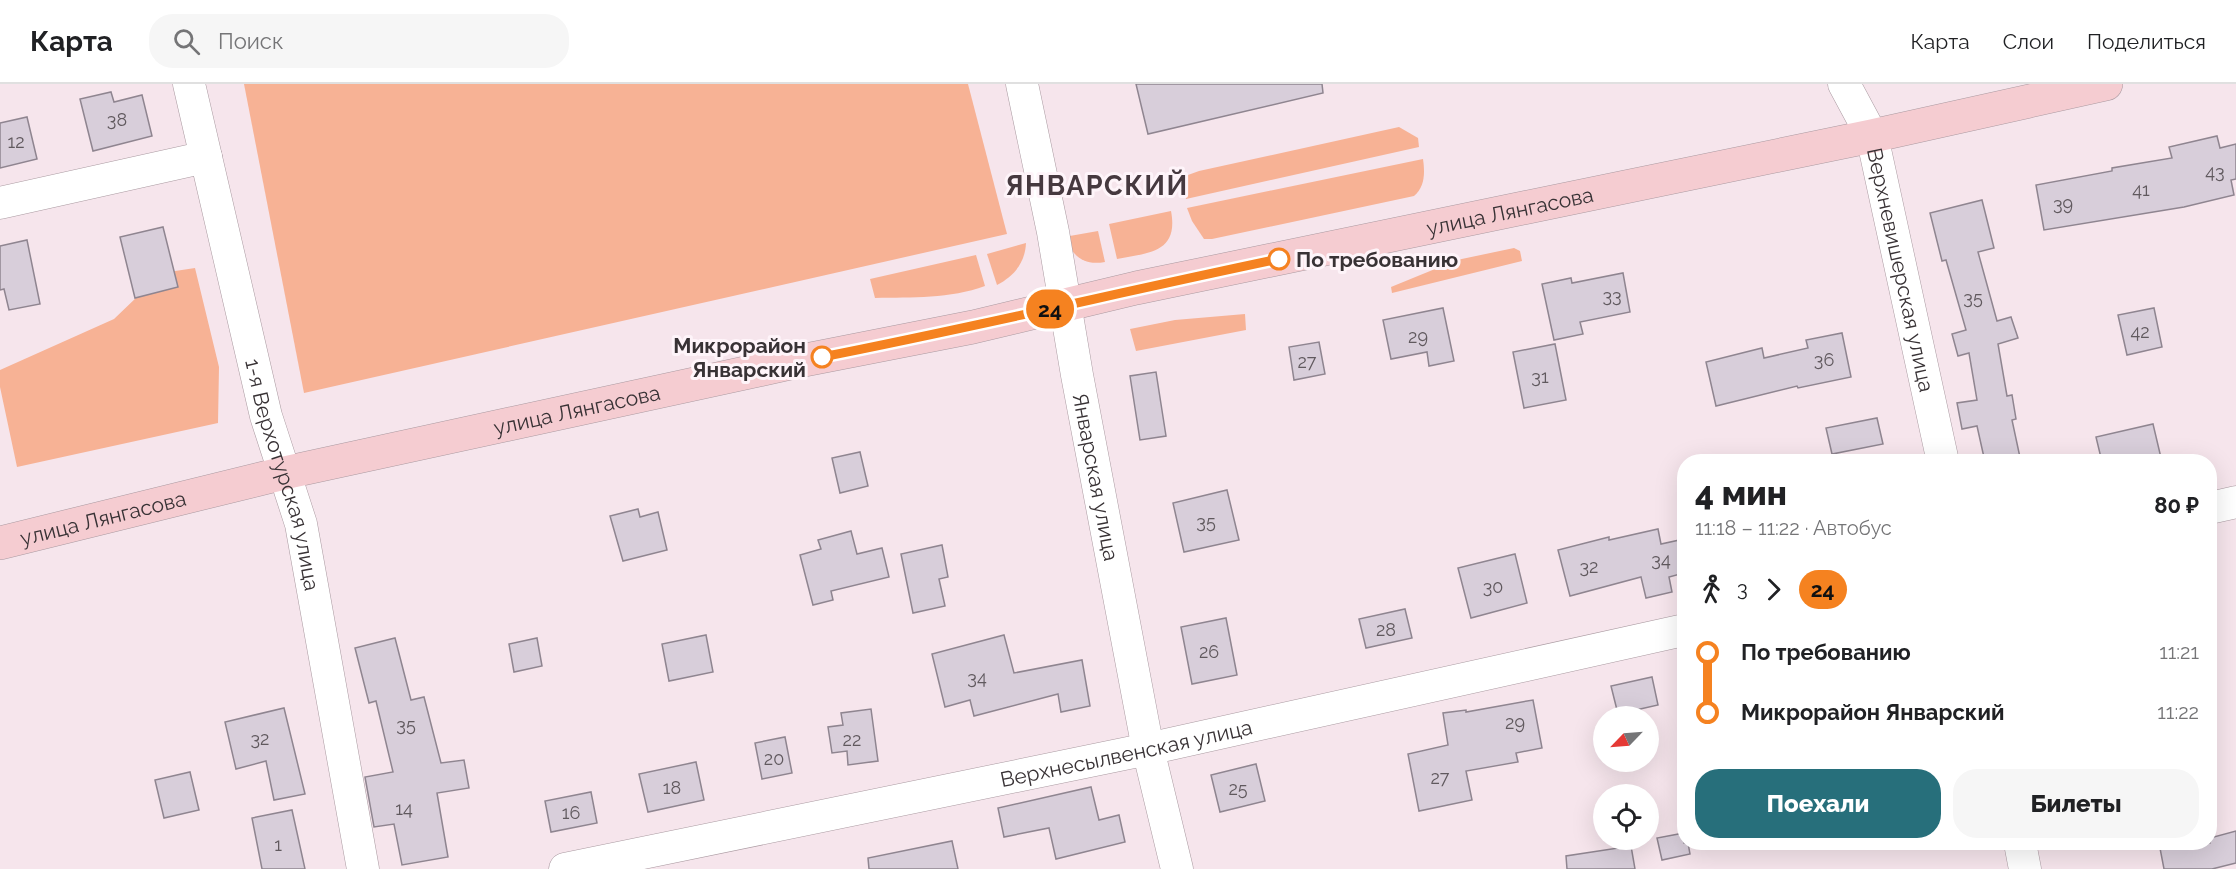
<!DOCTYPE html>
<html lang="ru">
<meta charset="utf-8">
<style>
body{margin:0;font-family:Raleway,sans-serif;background:#f6f6f6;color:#202124;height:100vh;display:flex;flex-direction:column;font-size:22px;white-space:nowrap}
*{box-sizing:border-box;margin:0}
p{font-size:20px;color:#757577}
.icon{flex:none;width:33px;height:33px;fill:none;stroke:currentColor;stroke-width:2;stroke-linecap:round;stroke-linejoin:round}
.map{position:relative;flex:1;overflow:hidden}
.drawer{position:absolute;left:1677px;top:370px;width:540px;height:396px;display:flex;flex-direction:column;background:#fff;border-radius:24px;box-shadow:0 6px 24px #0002}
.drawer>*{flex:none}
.badge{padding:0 12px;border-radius:20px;font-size:21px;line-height:39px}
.needle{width:39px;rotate:245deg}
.tools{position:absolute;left:1593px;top:622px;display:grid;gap:12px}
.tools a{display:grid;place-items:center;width:66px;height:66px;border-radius:50%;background:#fff;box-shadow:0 6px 24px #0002;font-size:30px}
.map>.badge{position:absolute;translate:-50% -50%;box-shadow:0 0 0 3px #fff}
.legs{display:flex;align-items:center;gap:9px;height:66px;padding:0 18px;font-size:20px}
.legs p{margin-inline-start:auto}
.overview{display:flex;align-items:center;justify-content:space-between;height:102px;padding:0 18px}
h1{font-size:33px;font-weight:800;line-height:45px}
.button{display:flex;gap:12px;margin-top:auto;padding:12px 18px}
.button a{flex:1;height:69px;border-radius:24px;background:#276f7b;color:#fff;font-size:24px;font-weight:800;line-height:69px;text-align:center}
.button a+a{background:#f6f6f6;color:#202124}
ul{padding:0 18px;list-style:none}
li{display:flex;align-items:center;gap:21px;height:60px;font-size:22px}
li i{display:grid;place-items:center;width:9px;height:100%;margin:0 8px;background:currentColor}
li i::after{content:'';width:15px;height:15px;margin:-8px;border:4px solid;border-radius:50%;background:#fff}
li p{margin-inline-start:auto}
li:first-child i{background:linear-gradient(#0000 50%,currentColor 0)}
li:last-child i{background:linear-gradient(currentColor 50%,#0000 0)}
header{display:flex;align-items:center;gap:36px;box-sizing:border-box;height:84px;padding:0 30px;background:#fff;border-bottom:2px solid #e0e0e0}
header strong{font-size:28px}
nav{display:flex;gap:33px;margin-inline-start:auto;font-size:21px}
.search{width:420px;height:54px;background:#f6f6f6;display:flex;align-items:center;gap:15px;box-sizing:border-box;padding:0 21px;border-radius:24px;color:#757577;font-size:22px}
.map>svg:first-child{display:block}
.green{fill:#f7b295}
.building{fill:#d8ceda;stroke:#8f8590;stroke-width:1.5}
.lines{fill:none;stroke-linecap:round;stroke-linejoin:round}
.street-casing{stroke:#aa9aa1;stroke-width:33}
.secondary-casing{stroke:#aa9aa1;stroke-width:34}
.street{stroke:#fff;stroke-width:32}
.secondary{stroke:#f5ccd1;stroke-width:33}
.line-1-casing{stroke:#fff;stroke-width:14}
.line-1{stroke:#f58220;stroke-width:9}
.stop-1-dot{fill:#fff;stroke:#f58220;stroke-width:3}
.labels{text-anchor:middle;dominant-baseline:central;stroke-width:6;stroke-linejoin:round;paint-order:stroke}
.number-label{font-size:18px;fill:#60595e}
.street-label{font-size:21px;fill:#383235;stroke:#fef4f9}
.stop-label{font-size:21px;font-weight:bold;fill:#383235;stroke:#fef4f9;text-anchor:start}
.district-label{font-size:27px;font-weight:bold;letter-spacing:1.5px;fill:#46393f;stroke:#fef4f9}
</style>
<header>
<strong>Карта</strong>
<div class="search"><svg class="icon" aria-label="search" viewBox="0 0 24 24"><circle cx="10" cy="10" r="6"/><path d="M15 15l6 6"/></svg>Поиск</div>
<nav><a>Карта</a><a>Слои</a><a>Поделиться</a></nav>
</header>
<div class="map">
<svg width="2236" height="785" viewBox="0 0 2236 785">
<rect width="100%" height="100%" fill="#f6e5ec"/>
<g class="green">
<path d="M244 0H968L1007 150 304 309Z"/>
<path d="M1399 43 1418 54 1419 63 1186 115 1183 99 1188 91 1199 87Z"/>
<path d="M1423 75C1425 88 1425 103 1414 112L1212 155H1204L1192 137 1187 124Z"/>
<path d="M1171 127C1179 169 1148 169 1117 175L1109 140Z"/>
<path d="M1098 147 1105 178C1083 182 1073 172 1064 153Z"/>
<path d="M1026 159C1025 179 1014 192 997 201L987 170Z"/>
<path d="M1514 164 1520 167 1522 177 1392 209 1391 203 1457 176Z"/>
<path d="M976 171 985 202C950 215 912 213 875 214L870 195Z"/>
<path d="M195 184 219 283 218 339 17 383 0 303V286L114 235 162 189Z"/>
<path d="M1245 230 1246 246 1136 267 1130 245 1175 236Z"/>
</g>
<g class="building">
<path d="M1136 0H1322L1323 9 1148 50Z"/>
<path d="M111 8 114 18 142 11 152 52 93 67 80 15Z"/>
<path d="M27 33 37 75 0 84V39Z"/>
<path d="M2217 52 2220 64 2236 60V95L2231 96 2234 111 2184 123 2044 146 2036 101 2112 87V84L2172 74 2169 63Z"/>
<path d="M1982 116 1994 164 1978 168 1997 237 2011 233 2018 254 1998 260 2007 312 2012 311 2016 335 2012 336 2021 378H1985L1977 342 1962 345 1957 319 1977 316 1969 269 1958 272 1952 250 1966 246 1946 176 1942 177 1930 129Z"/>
<path d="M163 143 178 203 135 214 120 153Z"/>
<path d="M27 156 40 220 9 226 4 205 0 206V162Z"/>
<path d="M1623 189 1630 228 1580 238 1583 250 1554 256 1542 200 1571 194 1572 199Z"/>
<path d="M1443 224 1454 277 1429 282 1427 268 1391 275 1383 236Z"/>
<path d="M2154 224 2162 263 2127 271 2118 231Z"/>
<path d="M1842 249 1851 293 1798 304 1797 302 1716 322 1706 278 1762 264 1764 274 1808 264 1806 256Z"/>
<path d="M1319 258 1325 290 1294 296 1289 263Z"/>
<path d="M1555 260 1566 316 1524 324 1513 268Z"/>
<path d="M1156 288 1166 352 1140 356 1130 292Z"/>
<path d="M1877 334 1883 360 1832 370 1826 344Z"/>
<path d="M2153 340 2162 378H2102L2096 353Z"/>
<path d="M860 368 868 402 840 409 832 374Z"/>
<path d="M1227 406 1239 456 1184 468 1173 419Z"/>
<path d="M638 425 640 433 658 428 667 466 623 477 610 432Z"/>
<path d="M1658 445 1661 460 1684 455V489L1669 493 1672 508 1646 514 1641 493 1570 512 1558 466 1609 453V456Z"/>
<path d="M851 447 857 470 882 464 889 493 831 507 833 516 813 521 800 471 821 465 818 456Z"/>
<path d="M942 461 948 493 939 495 945 522 913 529 901 470Z"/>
<path d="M1515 470 1527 519 1471 534 1458 484Z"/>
<path d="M1405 525 1412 554 1366 564 1359 535Z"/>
<path d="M1226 534 1237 591 1192 600 1181 543Z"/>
<path d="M706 551 713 588 669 597 662 560Z"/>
<path d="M1004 551 1014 589 1082 576 1090 622 1061 628 1058 610 974 632 970 616 945 623 932 570Z"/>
<path d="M395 554 411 616 424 613 441 679 464 676 469 704 437 709 448 773 402 781 394 740 374 743 365 693 393 688 376 617 369 619 355 564Z"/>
<path d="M537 554 542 582 514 588 509 560Z"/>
<path d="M1652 593 1658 621 1618 630 1611 602Z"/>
<path d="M1533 616 1542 664 1516 669 1518 678 1466 687 1472 716 1419 727 1408 670 1448 661 1443 629 1466 626V628Z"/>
<path d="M284 624 305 710 274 716 266 677 236 685 225 638Z"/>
<path d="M871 625 878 677 848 681 847 667 832 669 828 643 843 641 841 629Z"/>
<path d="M785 653 792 689 762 695 755 659Z"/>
<path d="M696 678 704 716 648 728 639 690Z"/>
<path d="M1256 680 1265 717 1220 728 1211 691Z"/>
<path d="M190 688 199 726 164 734 155 696Z"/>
<path d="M1091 703 1099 736 1119 731 1125 758 1056 775 1049 744 1004 753 998 724Z"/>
<path d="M591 708 597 739 551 748 545 717Z"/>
<path d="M292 726 305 785H262L252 734Z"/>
<path d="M2236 747V779L2212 785H2164L2159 759H2210V754Z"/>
<path d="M1684 749V759H1688L1690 770 1662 776 1657 754Z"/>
<path d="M952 757 958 785H869L868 774Z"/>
<path d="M1631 762 1635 785H1567L1566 772Z"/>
</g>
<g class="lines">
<defs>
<g id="street">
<path id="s1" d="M189 0 266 332 301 440 363 785"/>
<path id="s2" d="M1022 0 1053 148 1077 291 1148 665 1177 785"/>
<path id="s3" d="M1844 0 1872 52 1943 378"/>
<path d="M0 119 206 73"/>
<path d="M2210 424 2236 418"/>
<path d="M2020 759 2025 785"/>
<path id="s4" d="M565 785 1148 665 1684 546"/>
</g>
<g id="secondary">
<path id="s5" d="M0 459 284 389 800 277 973 243 1136 204 1872 52 2106 0"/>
</g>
</defs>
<use href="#street" class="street-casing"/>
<use href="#secondary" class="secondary-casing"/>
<use href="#street" class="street"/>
<use href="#secondary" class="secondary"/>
</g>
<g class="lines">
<defs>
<path id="line-1" d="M822 273C975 243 1126 207 1279 175"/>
</defs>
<use href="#line-1" class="line-1-casing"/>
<use href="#line-1" class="line-1"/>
</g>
<g class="stop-1-dot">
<circle cx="1279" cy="175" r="10"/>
<circle cx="822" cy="273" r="10"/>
</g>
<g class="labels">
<g class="number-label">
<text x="117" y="35">38</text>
<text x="16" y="57">12</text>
<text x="2215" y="87">43</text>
<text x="2141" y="105">41</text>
<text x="2063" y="119">39</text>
<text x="1612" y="211">33</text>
<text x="1973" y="213">35</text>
<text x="2140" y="247">42</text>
<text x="1418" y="252">29</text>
<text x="1824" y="275">36</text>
<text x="1307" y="277">27</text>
<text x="1540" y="292">31</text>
<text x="1206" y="437">35</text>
<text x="1661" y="475">34</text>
<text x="1589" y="482">32</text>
<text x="1493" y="502">30</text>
<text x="1386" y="545">28</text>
<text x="1209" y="567">26</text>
<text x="977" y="593">34</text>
<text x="1515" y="638">29</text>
<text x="406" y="640">35</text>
<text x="260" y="654">32</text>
<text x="852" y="655">22</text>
<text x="774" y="674">20</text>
<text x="1440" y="693">27</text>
<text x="672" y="703">18</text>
<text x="1238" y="704">25</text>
<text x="404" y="724">14</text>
<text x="571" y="728">16</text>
<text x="278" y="760">1</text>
</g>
<g class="street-label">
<text stroke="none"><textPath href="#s5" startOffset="1546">улица Лянгасова</textPath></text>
<text stroke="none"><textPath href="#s3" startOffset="196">Верхневишерская улица</textPath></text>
<text stroke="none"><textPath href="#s5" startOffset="592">улица Лянгасова</textPath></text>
<text stroke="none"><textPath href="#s1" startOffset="402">1-я Верхотурская улица</textPath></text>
<text stroke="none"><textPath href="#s2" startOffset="400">Январская улица</textPath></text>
<text stroke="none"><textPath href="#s5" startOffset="106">улица Лянгасова</textPath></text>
<text stroke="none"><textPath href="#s4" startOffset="573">Верхнесылвенская улица</textPath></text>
</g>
<g class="stop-label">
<text x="1296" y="175">По требованию</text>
<text x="806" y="261" text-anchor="end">Микрорайон<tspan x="806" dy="24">Январский</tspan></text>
</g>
<g class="district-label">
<text x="1097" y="101">ЯНВАРСКИЙ</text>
</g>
</g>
</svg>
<div class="tools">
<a><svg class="needle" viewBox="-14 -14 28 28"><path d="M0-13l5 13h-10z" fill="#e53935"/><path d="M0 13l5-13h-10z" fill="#757577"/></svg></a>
<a><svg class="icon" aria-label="locate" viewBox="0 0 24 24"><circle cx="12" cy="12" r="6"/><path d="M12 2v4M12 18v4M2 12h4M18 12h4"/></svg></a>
</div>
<b class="badge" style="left:1050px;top:225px;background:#f58220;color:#111">24</b>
<section class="drawer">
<div class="overview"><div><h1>4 мин</h1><p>11:18 – 11:22 · Автобус</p></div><b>80 ₽</b></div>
<div class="legs"><svg class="icon" aria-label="walk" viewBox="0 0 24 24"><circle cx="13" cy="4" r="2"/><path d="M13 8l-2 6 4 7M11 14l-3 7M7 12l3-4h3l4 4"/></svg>3<svg class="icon" aria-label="forward" viewBox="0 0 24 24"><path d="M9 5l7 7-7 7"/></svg><b class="badge" style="background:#f58220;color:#111">24</b></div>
<ul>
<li><i style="color:#f58220"></i><b>По требованию</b><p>11:21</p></li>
<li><i style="color:#f58220"></i><b>Микрорайон Январский</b><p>11:22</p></li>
</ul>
<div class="button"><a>Поехали</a><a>Билеты</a></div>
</section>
</div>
